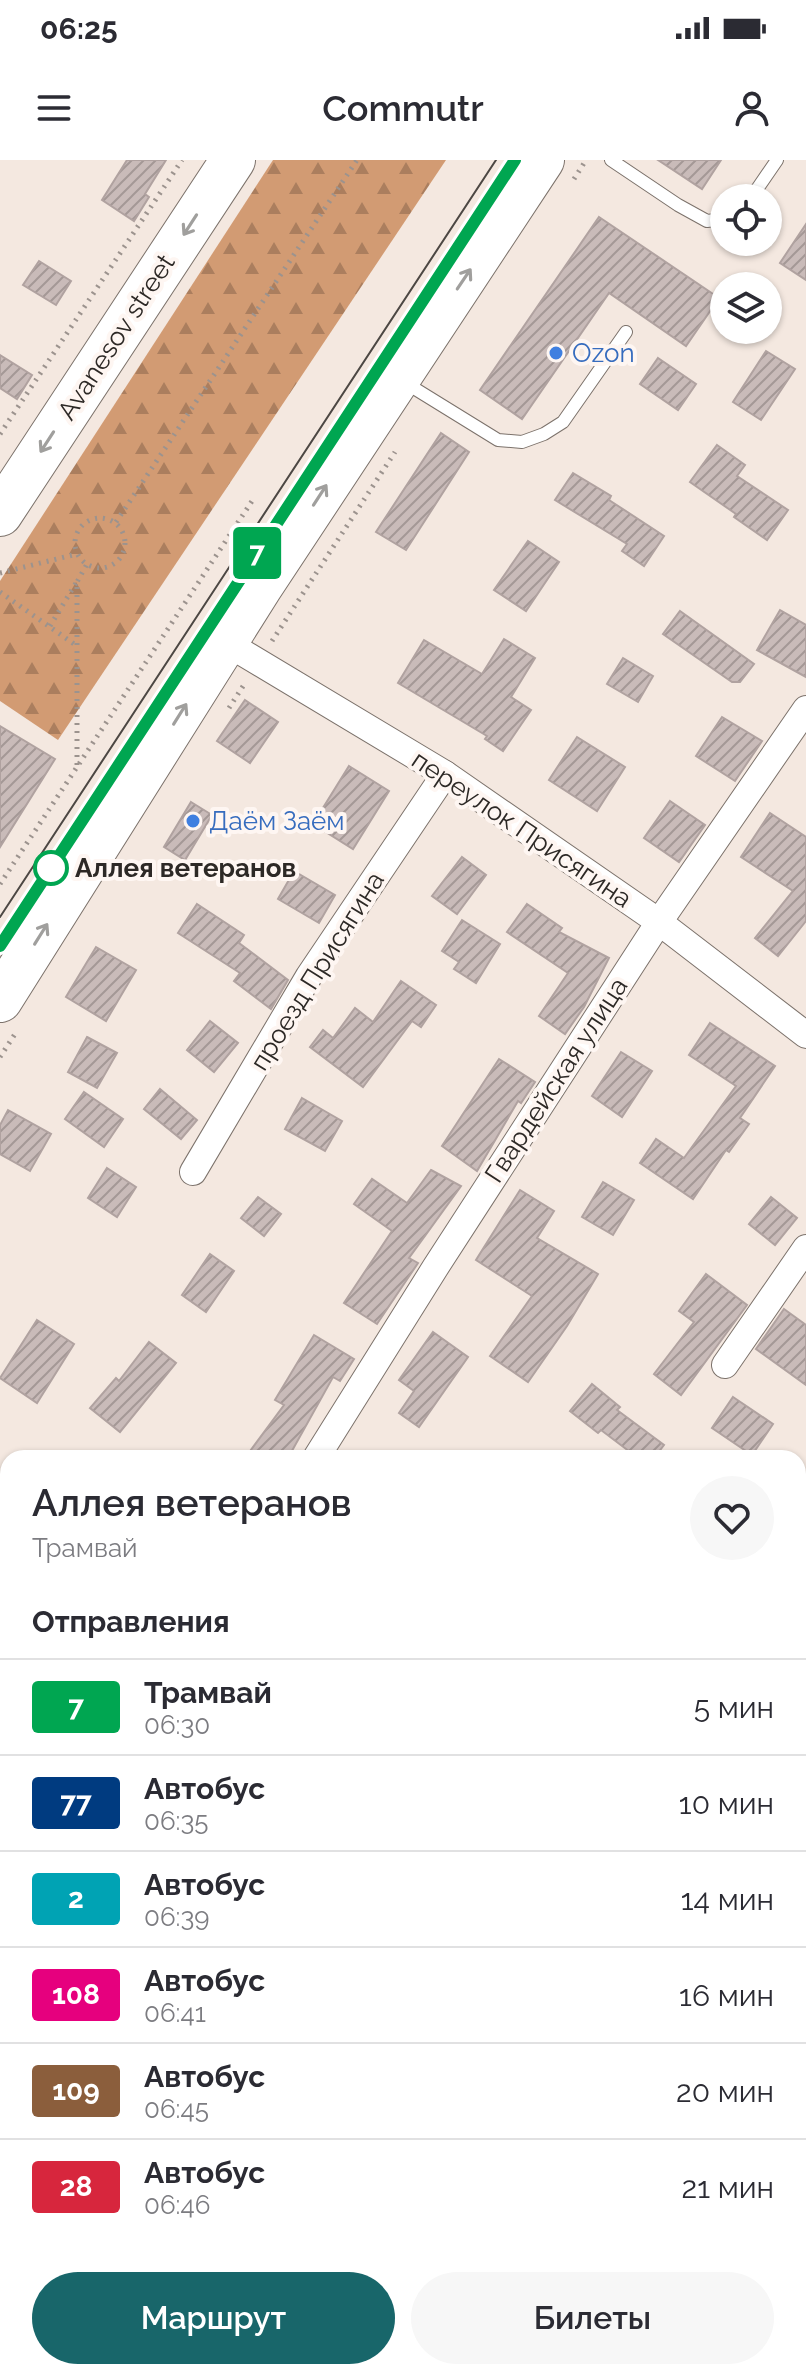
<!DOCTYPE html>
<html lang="ru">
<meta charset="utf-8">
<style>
body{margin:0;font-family:Raleway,sans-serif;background:#f7f7f7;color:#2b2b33;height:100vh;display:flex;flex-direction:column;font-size:30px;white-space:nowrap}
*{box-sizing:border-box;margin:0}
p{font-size:26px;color:#7c7c81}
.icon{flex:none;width:44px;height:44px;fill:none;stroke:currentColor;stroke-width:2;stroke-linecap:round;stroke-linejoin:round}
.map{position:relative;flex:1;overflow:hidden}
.details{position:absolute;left:0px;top:1290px;width:806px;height:930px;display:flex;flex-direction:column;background:#fff;border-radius:24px 24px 0 0;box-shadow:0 2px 6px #0004}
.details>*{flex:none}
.badge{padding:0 16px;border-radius:6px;font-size:28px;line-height:52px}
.buttons{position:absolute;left:710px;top:24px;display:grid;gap:16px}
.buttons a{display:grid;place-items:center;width:72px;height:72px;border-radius:50%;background:#fff;box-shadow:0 2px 6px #0004;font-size:40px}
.map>.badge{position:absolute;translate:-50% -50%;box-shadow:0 0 0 4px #fff}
h2{padding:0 32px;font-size:30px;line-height:72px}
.round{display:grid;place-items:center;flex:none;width:84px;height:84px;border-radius:42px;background:#f7f7f7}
.headline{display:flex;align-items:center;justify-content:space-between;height:136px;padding:0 32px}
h1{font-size:38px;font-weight:600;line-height:60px}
.button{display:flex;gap:16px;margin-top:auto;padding:16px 32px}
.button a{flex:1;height:92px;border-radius:48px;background:#18666a;color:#fff;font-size:32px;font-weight:600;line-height:92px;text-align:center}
.button a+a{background:#f7f7f7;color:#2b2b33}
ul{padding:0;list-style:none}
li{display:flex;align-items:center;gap:24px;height:96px;padding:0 32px;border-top:2px solid #e1e1e2}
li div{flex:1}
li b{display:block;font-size:30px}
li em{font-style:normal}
li .badge{min-width:88px;font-weight:700;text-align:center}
.status{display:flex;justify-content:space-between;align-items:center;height:56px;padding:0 40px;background:#fff;direction:ltr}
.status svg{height:22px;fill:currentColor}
header{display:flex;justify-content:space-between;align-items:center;height:104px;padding:0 32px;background:#fff;font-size:36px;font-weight:600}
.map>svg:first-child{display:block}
.forest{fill:url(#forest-firs)}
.building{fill:url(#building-hatch);stroke:#b0a2a0;stroke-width:2}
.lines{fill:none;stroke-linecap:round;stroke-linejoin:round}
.lane-casing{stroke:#7c726b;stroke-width:14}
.street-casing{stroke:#7c726b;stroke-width:28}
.highway-casing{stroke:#7c726b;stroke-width:46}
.path{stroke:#9c938e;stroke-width:5;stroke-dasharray:2 6;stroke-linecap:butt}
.lane{stroke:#fff;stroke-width:12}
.street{stroke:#fff;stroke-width:26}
.highway{stroke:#fff;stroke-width:44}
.tram{stroke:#4c4743;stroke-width:2}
.oneway{stroke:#a09f9d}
.line-casing{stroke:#fff;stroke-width:18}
.line{stroke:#00a651;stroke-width:12}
.shop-dot{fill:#3f7fe0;stroke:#fef6f2;stroke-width:3}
.stop-dot{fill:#fff;stroke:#00a651;stroke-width:4}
.labels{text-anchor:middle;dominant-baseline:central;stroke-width:8;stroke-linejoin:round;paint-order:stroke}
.street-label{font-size:26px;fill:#2d2926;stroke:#fef6f2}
.shop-label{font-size:26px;fill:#366cbe;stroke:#fef6f2;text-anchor:start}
.stop-label{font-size:26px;font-weight:bold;fill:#2d2926;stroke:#fef6f2;text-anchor:start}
</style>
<div class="status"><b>06:25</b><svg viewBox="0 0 49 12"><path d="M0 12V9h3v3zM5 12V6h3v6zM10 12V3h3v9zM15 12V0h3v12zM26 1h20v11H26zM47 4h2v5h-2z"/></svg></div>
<header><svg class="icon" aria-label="menu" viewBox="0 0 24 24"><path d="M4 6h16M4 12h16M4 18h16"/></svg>Commutr<svg class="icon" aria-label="person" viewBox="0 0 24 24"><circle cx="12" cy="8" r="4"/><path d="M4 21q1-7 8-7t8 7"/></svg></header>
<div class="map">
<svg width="806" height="2219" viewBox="0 0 806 2219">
<defs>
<pattern id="forest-firs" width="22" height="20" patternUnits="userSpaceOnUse" patternTransform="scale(2)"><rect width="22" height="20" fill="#d29b73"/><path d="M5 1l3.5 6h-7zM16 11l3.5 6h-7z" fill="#ab7e5e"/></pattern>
<pattern id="building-hatch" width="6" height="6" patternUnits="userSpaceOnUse" patternTransform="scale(2)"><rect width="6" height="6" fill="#c9bbb9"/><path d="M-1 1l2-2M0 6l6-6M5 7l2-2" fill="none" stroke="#a49896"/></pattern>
</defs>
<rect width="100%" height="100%" fill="#f4e8e0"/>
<path class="forest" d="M273 0H446L58 580 0 541V421Z"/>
<g class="building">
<path d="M127 0H166L145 34 149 37 134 61 102 40Z"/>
<path d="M658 0H721L702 29Z"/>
<path d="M599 57 719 138 686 186 609 133 522 259 480 230Z"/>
<path d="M806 64V120L780 103Z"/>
<path d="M39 101 71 121 56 145 23 125Z"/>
<path d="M766 191 795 209 761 260 733 242Z"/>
<path d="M0 195 32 215 17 239 0 228Z"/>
<path d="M658 198 696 224 678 250 640 224Z"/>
<path d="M441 273 469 292 406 390 376 372Z"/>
<path d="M717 285 745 305 737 316 788 350 767 380 734 357 736 354 690 322Z"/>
<path d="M573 313 611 336 609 340 664 376 644 406 622 391 627 384 555 340Z"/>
<path d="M528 381 559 402 526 451 494 430Z"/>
<path d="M780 450 806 465V517L757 490Z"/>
<path d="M680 451 754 504 740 522H732L663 474Z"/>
<path d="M504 479 535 498 511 537 531 550 503 591 485 579 487 576 398 523 424 480 482 514Z"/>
<path d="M623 498 653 516 638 542 607 524Z"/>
<path d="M245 540 278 562 250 603 217 581Z"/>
<path d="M722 557 762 581 735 621 696 596Z"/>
<path d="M0 566 55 599 0 687Z"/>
<path d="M577 577 625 607 597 651 549 620Z"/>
<path d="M349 606 389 631 353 689 313 664Z"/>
<path d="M670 641 705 665 679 702 644 678Z"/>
<path d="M191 642 212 655 185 700 164 687Z"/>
<path d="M770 653 806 677V761L778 796 755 778 793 731 741 697Z"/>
<path d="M462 697 486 715 457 754 432 736Z"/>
<path d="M294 711 335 735 319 763 278 739Z"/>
<path d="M197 744 244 775 239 783 288 820 271 849 234 821 240 813 178 773Z"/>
<path d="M527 744 562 768 559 772 609 798 584 847 565 874 539 856 568 813 507 772Z"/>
<path d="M462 760 500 784 476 823 454 809 459 802 442 791Z"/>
<path d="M96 787 136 810 106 861 66 837Z"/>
<path d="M401 821 436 845 421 867 412 861 363 927 310 887 323 870 333 878 355 848 373 862Z"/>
<path d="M210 861 238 883 214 912 187 890Z"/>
<path d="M710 863 775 906 740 958 749 964 729 992 726 990 693 1039 640 1003 656 979 684 998 736 926 689 895Z"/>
<path d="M87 877 117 893 97 928 68 912Z"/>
<path d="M621 892 652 911 622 957 592 936Z"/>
<path d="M499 899 535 922 521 943 518 941 477 1011 442 986Z"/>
<path d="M160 929 197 960 181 979 144 949Z"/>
<path d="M84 932 123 959 104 987 65 959Z"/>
<path d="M302 938 342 961 325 991 285 969Z"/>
<path d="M8 950 51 974 30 1011 0 994V965Z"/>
<path d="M107 1008 136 1027 117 1057 88 1038Z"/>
<path d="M431 1010 461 1026 409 1098 418 1103 377 1164 344 1143 392 1071 354 1044 372 1019 407 1043Z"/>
<path d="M603 1022 634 1040 613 1075 582 1057Z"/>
<path d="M520 1030 554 1051 537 1078 598 1114 567 1166 528 1222 490 1196 532 1136 476 1100Z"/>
<path d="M258 1037 281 1054 264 1076 241 1058Z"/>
<path d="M771 1037 797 1058 775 1085 749 1064Z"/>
<path d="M210 1094 234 1111 206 1152 182 1135Z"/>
<path d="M706 1114 747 1145 681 1235 654 1214 694 1162 679 1151Z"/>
<path d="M784 1149 806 1165V1225L756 1189Z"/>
<path d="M37 1160 74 1184 37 1243 0 1218Z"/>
<path d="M433 1172 468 1197 419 1267 399 1253 414 1231 399 1220Z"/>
<path d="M314 1175 354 1199 340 1221 333 1217 288 1298H245L284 1245 275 1240Z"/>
<path d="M149 1182 176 1203 120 1272 90 1248 116 1218 119 1221Z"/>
<path d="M592 1224 620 1247 617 1250 664 1285 654 1298H638L601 1270 598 1273 570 1251Z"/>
<path d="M733 1237 773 1264 752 1295 712 1268Z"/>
</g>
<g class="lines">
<defs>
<g id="lane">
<path d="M611 0 678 45 707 61 724 59"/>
<path d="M751 38 777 0"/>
<path d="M404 222 498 280 522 282 544 274 563 262 626 172"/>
</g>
<g id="street">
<path d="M225 482 445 614 659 762 806 875"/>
<path d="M193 1012 309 816 445 614"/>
<path d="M725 1205 806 1088"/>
<path d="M316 1298 435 1108 659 762 806 549"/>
<path d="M0 1381 8 1386"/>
<path d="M798 1580 806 1568"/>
<path d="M0 1681 8 1691"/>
<path d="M798 1934 806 1940"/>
<path d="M0 2150 8 2139"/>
<path d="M378 2219 382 2212"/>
</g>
<g id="highway">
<path d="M0 354 233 0"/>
<path d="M0 840 260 427 542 0"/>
</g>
</defs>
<use href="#lane" class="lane-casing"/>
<use href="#street" class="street-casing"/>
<use href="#highway" class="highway-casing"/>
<g class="path">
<path d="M574 19 586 0"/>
<path d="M0 274 182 0"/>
<circle cx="100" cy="383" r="25"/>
<path d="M116 362 357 0"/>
<path d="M0 413 77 394"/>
<path d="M0 432 77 486"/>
<path d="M50 466 76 423"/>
<path d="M272 481 395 292"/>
<path d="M229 548 245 523"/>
<path d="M77 605V422L87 404"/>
<path d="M0 724 254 338"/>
<path d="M0 897 17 871"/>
</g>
<use href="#lane" class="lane"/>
<use href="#street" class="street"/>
<use href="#highway" class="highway"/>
<g class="tram">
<path d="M0 757 496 0"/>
<path d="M0 786 515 0"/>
</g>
</g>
<defs><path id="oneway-shaft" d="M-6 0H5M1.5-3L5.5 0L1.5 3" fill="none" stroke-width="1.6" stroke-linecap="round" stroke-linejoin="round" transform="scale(2)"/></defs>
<g class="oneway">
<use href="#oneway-shaft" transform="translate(190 65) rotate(123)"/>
<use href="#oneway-shaft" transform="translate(464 119) rotate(-56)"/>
<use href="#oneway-shaft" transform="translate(47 282) rotate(123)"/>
<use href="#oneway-shaft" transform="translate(320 335) rotate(-57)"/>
<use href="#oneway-shaft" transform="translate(180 554) rotate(-58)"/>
<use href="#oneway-shaft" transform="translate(41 774) rotate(-58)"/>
</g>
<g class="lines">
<defs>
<path id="line" d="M0 786 515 0"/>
</defs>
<use href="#line" class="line-casing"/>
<use href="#line" class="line"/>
</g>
<g class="shop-dot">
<circle cx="556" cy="193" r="8"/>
<circle cx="193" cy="661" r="8"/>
</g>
<circle class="stop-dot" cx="51" cy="708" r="16"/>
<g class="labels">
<g class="street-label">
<text transform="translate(116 177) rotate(-57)">Avanesov street</text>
<text transform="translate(522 669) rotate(34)">переулок Присягина</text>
<text transform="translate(317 811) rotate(-58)">проезд Присягина</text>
<text transform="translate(556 920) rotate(-57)">Гвардейская улица</text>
</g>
<g class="shop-label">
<text x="572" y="193">Ozon</text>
<text x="209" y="661">Даём Заём</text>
</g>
<g class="stop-label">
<text x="75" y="708">Аллея ветеранов</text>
</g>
</g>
</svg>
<div class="buttons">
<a><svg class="icon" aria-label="locate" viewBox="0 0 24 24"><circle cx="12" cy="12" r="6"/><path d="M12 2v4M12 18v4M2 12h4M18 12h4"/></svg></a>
<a><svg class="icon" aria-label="layers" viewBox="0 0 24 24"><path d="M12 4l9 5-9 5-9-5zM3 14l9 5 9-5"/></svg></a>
</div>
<b class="badge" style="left:257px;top:393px;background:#00a651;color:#fff">7</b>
<section class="details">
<div class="headline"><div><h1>Аллея ветеранов</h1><p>Трамвай</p></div><a class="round"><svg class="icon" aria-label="heart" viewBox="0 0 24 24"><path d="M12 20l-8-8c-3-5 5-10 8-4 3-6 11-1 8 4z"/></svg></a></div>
<h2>Отправления</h2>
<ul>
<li><span class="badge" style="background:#00a651;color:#fff">7</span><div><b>Трамвай</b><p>06:30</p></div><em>5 мин</em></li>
<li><span class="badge" style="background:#003b80;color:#fff">77</span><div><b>Автобус</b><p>06:35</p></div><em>10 мин</em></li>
<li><span class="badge" style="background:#00a3b4;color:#fff">2</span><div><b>Автобус</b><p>06:39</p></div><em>14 мин</em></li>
<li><span class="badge" style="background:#e6007e;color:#fff">108</span><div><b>Автобус</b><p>06:41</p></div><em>16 мин</em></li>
<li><span class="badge" style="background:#8b5e3c;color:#fff">109</span><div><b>Автобус</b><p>06:45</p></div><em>20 мин</em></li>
<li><span class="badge" style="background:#d7263d;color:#fff">28</span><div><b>Автобус</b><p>06:46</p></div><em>21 мин</em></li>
</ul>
<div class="button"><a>Маршрут</a><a>Билеты</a></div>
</section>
</div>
